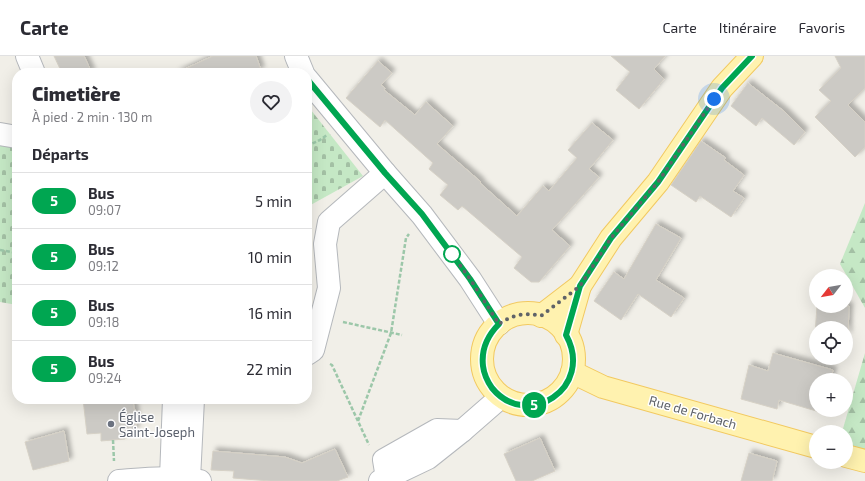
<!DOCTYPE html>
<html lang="fr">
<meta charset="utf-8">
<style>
body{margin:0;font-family:"Exo 2",sans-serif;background:#f2f2f3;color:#2b2b33;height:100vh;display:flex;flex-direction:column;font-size:15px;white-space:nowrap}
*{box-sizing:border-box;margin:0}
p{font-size:13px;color:#7c7c81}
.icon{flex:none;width:22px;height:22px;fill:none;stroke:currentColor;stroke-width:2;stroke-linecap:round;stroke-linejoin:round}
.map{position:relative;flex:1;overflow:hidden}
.side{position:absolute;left:12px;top:12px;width:300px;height:336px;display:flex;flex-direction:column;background:#fff;border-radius:16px;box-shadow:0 4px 16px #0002}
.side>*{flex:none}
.badge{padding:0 8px;border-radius:13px;font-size:14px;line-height:26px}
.needle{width:26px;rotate:239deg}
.tools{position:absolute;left:809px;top:213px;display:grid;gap:8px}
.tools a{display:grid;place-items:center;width:44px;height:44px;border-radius:50%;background:#fff;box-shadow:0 4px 16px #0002;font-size:20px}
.you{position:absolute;width:20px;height:20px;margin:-10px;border:3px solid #fff;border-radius:50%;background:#1a73e8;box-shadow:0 0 0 6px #1a73e833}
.map>.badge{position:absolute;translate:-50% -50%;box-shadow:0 0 0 2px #fff}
h2{padding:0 20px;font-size:15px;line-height:36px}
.round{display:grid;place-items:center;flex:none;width:42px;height:42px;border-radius:21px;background:#f2f2f3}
.summary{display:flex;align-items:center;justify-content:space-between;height:68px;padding:0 20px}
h1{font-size:19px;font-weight:800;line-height:30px}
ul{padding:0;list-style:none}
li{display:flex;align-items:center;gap:12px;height:56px;padding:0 20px;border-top:1px solid #e1e1e2}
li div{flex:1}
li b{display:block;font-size:15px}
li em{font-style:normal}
li .badge{min-width:44px;font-weight:700;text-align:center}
header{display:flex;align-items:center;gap:24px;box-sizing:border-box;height:56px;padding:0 20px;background:#fff;border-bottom:1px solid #e1e1e2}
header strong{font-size:19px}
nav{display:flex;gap:22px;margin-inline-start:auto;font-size:14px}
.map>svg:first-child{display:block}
.forest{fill:url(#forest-firs)}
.cemetery{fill:url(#cemetery-stones)}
.building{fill:#cccac5;stroke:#d6d1c6;filter:url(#shadow)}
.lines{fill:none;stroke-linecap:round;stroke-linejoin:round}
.minor-casing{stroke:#b5b8bc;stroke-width:24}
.major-casing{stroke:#f2c960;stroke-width:24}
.path{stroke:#9cc7a9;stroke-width:2.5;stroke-dasharray:4 2;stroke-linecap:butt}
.minor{stroke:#fff;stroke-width:22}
.major{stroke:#fff2af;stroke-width:22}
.line-casing{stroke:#fff;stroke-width:9}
.line{stroke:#00a651;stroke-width:6}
.walk{stroke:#5f6368;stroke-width:4;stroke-dasharray:0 7.2}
.stop-dot{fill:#fff;stroke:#00a651;stroke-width:2}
.worship-dot{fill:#6b7280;stroke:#fff;stroke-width:1.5}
.labels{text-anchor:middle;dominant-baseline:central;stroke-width:3;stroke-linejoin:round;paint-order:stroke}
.street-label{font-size:13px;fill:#5f6368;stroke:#fff}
.worship-label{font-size:13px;fill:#5b616d;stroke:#fff;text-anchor:start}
</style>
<header>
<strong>Carte</strong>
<nav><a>Carte</a><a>Itinéraire</a><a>Favoris</a></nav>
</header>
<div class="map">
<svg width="865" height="425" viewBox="0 0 865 425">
<defs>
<pattern id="forest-firs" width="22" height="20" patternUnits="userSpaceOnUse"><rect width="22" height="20" fill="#c5e8c5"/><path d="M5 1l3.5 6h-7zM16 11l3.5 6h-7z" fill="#a3c0a4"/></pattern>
<pattern id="cemetery-stones" width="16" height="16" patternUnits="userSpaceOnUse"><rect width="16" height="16" fill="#c5e8c5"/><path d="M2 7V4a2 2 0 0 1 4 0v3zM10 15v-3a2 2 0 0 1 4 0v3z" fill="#a3c0a4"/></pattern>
<filter id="shadow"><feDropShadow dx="3.5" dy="-3.5" stdDeviation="2" flood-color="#0004"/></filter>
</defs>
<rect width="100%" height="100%" fill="#f1efe8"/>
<g class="forest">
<path d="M865 147V252L840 208Z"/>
<path d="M865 297V403L846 396V376H842Z"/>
</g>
<g class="cemetery">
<path d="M307 49 363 120 307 151Z"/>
<path d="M0 88 17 92V249L0 246Z"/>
</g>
<g class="building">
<path d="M54 0H84L92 17H62Z"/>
<path d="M213 0H256L261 14 252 17H176Z"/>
<path d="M611 0H665L654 13 664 23 639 53 616 34 630 16Z"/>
<path d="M835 0H865V32L848 49 865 66V91L855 101 815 61 831 45 819 34 841 12Z"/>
<path d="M378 5 392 17 381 29 385 32 384 34 415 59 426 46 453 70 437 88 481 126 480 127 517 160 543 130 549 135 577 102 568 94 592 67 613 84 589 113 599 121 552 174 570 190 539 226H531L514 212 522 201 462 150 458 154 440 139 448 129 429 113 433 107 385 64 380 71 346 42Z"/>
<path d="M748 27 785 56 805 76 794 89 762 62 756 70 731 50Z"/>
<path d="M701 85 726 102 724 104 744 119 733 135 744 142 731 161 700 140 696 146 671 129Z"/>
<path d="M656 168 681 182 656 224 684 242 671 261 638 238 621 264 594 245 614 216 624 223Z"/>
<path d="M817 250H849L848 279H846V272H816V278H815Z"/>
<path d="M773 297 833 314 831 324H816V354H823V357L779 344 777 353 741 343 749 309 768 315Z"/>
<path d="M83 343H133L134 353H135L136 374 124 375 125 383 101 385V377L87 378Z"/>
<path d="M64 375 69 405 33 414 25 386Z"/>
<path d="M540 382 555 415 532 425H516L504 398Z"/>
<path d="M335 393 348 421 337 425H270L233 422 234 415 211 414 213 395 285 401 302 407Z"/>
<path d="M749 397 777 405 772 425H741Z"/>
</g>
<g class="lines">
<defs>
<g id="minor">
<path d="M27 0 34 17"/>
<path d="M296 0 303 17"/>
<path d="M307 23 385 117 422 159 470 223 499 268"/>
<path d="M0 78 17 81"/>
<path d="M307 298 313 294 329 232 325 188 329 166 385 117"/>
<path d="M171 422 174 343"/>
<path d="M387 422 384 404 437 374 462 375"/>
<path d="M189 423 193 343"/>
<path d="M119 425C146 423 173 420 200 425"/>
<path d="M380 425 428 402 462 375 501 341"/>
</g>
<g id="major">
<circle cx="528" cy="303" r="46"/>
<path d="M541 260 580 230"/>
<path d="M566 279 580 230 611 182 658 126 722 32 752 0"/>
<path d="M572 316 603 331 816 391"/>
<path d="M846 400 865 405"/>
</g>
</defs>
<use href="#minor" class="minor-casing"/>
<use href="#major" class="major-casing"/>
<g class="path">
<path d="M307 90 320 84 327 79"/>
<path d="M0 194 17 197"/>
<path d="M343 266 402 279"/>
<path d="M330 308 332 309 369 389"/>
<path d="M358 365 391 277 406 182 409 178"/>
<path d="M113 384 114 405"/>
</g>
<use href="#minor" class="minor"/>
<use href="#major" class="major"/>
</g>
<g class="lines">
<defs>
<path id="line" d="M307 23 385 117 422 158 470 223 499 268C487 280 481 293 483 310 484 318 487 325 492 332 527 375 595 332 566 279L580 230 611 182 658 126 722 32 752 0"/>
</defs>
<use href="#line" class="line-casing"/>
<use href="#line" class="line"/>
<path class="walk" d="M452 198 470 223 499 268C512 259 525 256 541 260L580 230 611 182 658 126 714 43"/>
</g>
<circle class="stop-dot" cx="452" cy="198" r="8"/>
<circle class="worship-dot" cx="111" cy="368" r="4"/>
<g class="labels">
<g class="street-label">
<text transform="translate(693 356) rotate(16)">Rue de Forbach</text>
</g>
<g class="worship-label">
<text x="119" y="361">Église<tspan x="119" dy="15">Saint-Joseph</tspan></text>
</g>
</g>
</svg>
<div class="tools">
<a><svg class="needle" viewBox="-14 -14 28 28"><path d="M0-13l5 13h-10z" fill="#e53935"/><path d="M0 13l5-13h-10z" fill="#7c7c81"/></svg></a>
<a><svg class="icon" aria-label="locate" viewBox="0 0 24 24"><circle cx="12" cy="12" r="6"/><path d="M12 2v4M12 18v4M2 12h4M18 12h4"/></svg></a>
<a>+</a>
<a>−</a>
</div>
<div class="you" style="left:714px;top:43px"></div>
<b class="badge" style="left:534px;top:349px;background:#00a651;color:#fff">5</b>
<section class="side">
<div class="summary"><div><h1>Cimetière</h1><p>À pied · 2 min · 130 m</p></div><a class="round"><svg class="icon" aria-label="heart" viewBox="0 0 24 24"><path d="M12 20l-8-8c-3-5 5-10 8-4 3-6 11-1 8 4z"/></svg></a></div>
<h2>Départs</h2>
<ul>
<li><span class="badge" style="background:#00a651;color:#fff">5</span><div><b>Bus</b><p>09:07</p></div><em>5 min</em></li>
<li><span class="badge" style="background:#00a651;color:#fff">5</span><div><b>Bus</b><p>09:12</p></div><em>10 min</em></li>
<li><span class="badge" style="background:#00a651;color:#fff">5</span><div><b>Bus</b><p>09:18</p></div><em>16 min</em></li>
<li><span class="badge" style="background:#00a651;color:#fff">5</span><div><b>Bus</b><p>09:24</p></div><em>22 min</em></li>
</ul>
</section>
</div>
